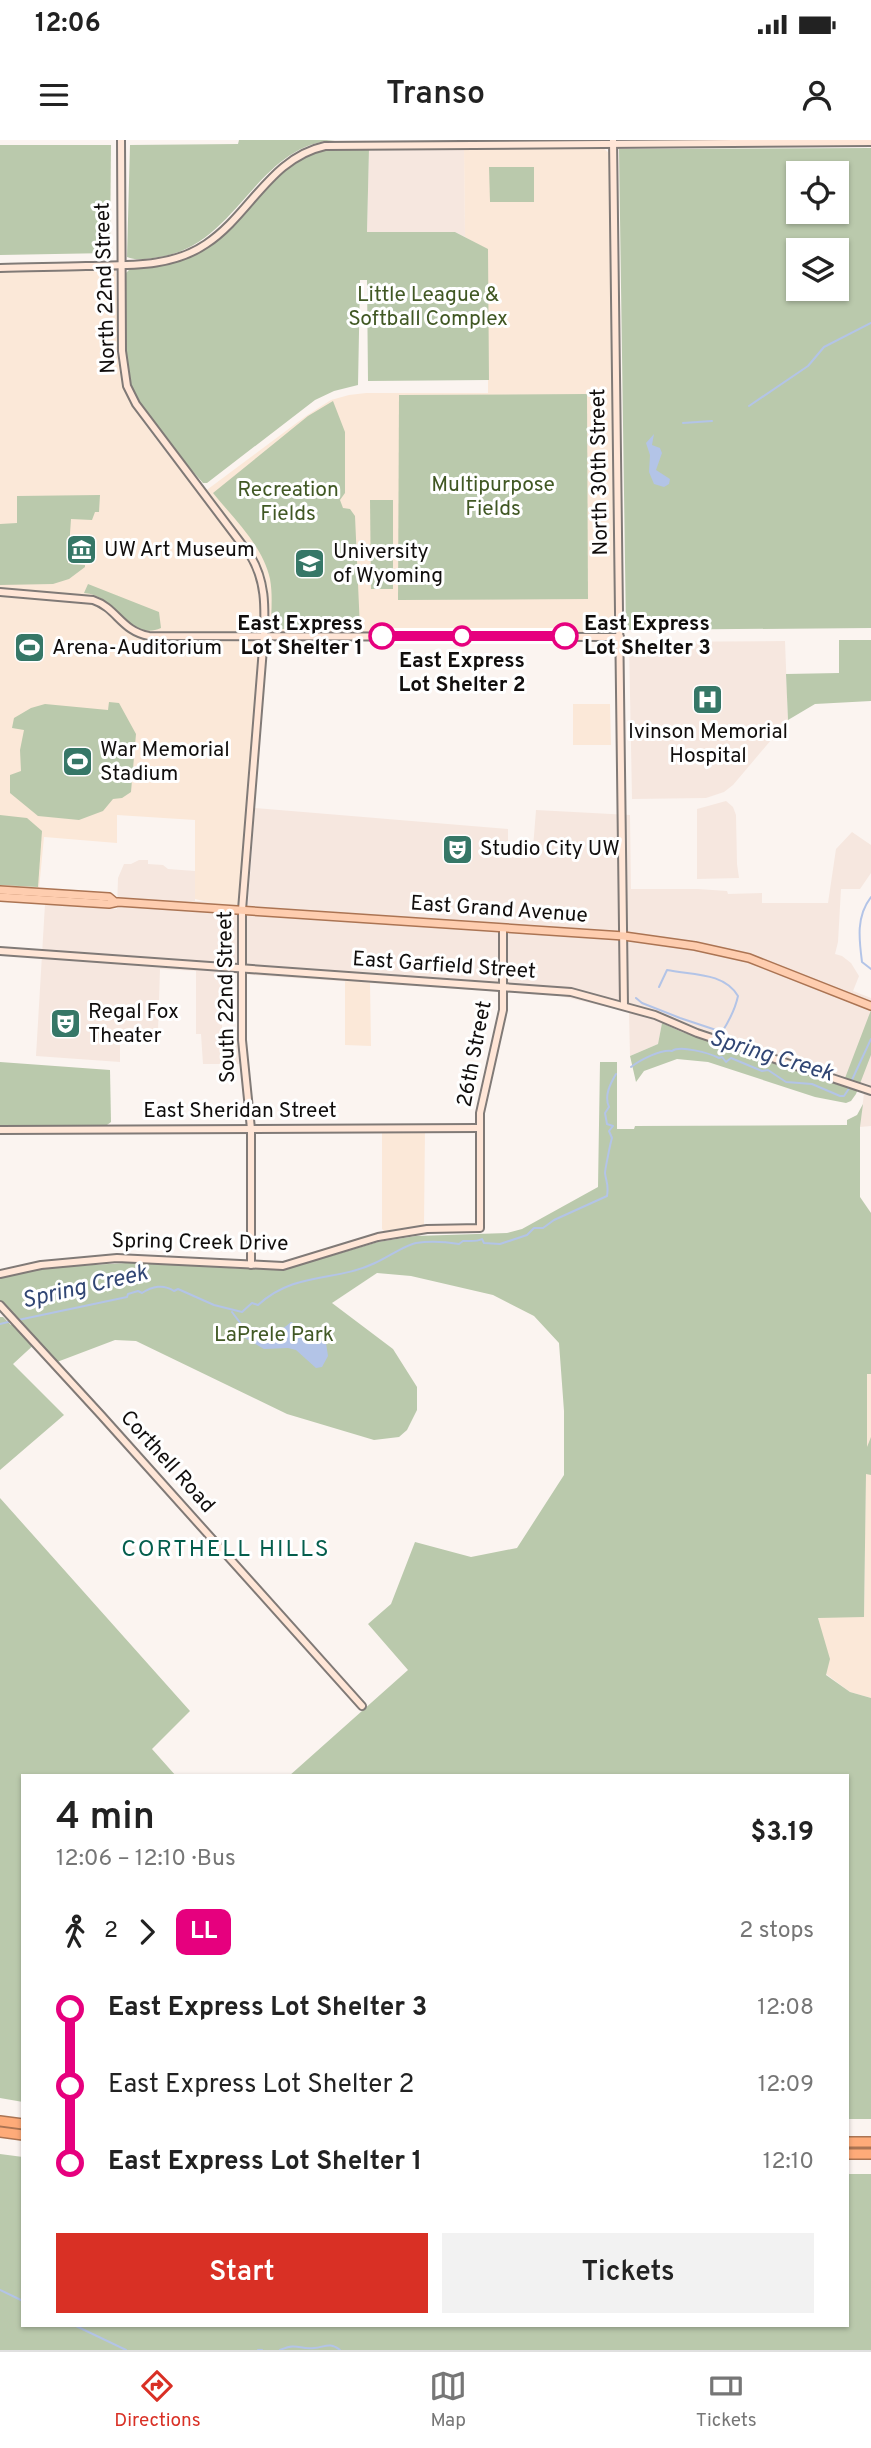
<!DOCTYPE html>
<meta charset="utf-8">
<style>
body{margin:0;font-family:Overpass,sans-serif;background:#f2f2f2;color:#222;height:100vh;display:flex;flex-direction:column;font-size:26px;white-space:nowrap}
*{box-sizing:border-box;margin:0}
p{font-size:23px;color:#767676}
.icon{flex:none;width:38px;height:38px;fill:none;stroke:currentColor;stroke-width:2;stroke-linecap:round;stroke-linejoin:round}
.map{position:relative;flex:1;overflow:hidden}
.details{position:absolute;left:21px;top:1634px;width:828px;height:553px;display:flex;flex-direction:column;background:#fff;border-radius:0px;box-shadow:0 2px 5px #0004}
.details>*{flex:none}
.badge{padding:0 14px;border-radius:10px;font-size:24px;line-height:46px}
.controls{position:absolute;left:786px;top:21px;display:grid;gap:14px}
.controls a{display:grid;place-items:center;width:63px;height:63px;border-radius:0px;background:#fff;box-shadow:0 2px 5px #0004;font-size:35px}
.map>.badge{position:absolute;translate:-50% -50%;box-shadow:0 0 0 4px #fff}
.legs{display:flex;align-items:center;gap:10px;height:77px;padding:0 35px;font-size:23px}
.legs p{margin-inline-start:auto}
.overview{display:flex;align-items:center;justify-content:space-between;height:119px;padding:0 35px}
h1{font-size:38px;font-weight:600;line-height:52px}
.cta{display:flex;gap:14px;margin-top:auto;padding:14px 35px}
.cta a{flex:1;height:80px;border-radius:0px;background:#d93025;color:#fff;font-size:28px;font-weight:600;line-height:80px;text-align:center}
.cta a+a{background:#f2f2f2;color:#222}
ul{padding:0 35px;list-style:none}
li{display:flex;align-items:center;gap:24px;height:77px;font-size:26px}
li i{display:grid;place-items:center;width:10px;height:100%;margin:0 9px;background:currentColor}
li i::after{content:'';width:18px;height:18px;margin:-9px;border:5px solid;border-radius:50%;background:#fff}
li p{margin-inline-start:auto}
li:first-child i{background:linear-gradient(#0000 50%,currentColor 0)}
li:last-child i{background:linear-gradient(currentColor 50%,#0000 0)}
.status{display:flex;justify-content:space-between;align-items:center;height:49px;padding:0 35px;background:#fff;direction:ltr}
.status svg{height:19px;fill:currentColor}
header{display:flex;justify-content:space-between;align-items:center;height:91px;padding:0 35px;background:#fff;font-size:32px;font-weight:600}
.dock{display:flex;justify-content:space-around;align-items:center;height:98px;border-top:2px solid #e0e0e0;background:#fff;font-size:19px;color:#767676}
.dock a{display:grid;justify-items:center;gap:4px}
.dock .active{color:#d93025}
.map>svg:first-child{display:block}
.built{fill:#f6e7df}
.education{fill:#fbe8d8}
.green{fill:#bac9ac;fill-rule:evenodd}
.water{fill:#b3c4e7}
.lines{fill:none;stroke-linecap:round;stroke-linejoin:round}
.stream{stroke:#b3c4e7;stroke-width:2}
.secondary-casing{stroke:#807a77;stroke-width:10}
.primary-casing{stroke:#ab7453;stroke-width:10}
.highway-casing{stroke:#ab7453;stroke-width:12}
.secondary{stroke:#ffe6d7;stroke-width:6}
.primary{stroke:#fecdaf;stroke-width:7}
.highway{stroke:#feab79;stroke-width:9}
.line-1-casing{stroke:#fff;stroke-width:16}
.line-1{stroke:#e6007e;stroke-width:10}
.stop-1-dot{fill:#fff;stroke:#e6007e;stroke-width:3.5}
.labels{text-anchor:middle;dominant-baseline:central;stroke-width:6;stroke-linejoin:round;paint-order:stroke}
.street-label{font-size:21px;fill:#110e0d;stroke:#fff}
.park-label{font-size:21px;fill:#415824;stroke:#fff}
.poi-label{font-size:21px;fill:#110e0d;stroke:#fff;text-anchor:start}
.stop-label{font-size:21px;font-weight:bold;fill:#110e0d;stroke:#fff;text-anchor:end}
.water-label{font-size:23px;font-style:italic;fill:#314674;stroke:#fff}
.neighbourhood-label{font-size:23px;letter-spacing:2px;fill:#045e4d;stroke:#fff}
</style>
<div class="status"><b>12:06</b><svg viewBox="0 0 49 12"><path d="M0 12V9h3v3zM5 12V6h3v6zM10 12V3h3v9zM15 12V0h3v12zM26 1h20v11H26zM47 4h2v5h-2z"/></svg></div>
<header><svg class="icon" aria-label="menu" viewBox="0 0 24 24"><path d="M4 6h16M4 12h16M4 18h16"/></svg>Transo<svg class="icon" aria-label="person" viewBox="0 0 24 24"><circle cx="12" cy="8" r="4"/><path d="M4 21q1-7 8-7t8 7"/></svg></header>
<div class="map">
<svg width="871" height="2210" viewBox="0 0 871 2210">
<rect width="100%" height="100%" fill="#fbf4f0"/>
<g class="built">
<path d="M369 9H464L465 97 455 92H367Z"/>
<path d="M785 501 788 580 733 645 724 652 706 658 632 659 629 502Z"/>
<path d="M726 661 733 667 736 675 737 724 739 738 697 739V669Z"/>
<path d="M255 668 508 689V702L515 706 533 708 536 670 630 675 631 749H698L727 751 728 754 762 753V763H828L836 709 852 692 871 705V733L860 749H841L838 802 835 814 842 816 851 823 859 836 853 851 871 858V986L860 987 864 953 682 892 662 883 658 904 630 916 629 872 560 856 222 833V897H238L240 924H203L201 894H196V831L160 829 158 891 120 890V922L36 916 45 764 117 769 118 738 124 724H131L139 720H148V724L163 725 168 729 195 731V761L248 763Z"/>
</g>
<g class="education">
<path d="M603 8 609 13V17L612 243 617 249 620 497 264 496 242 770 195 759V680L117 675V703L44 697 39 749 0 746V131L110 128 116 130 118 201 123 244 141 279 172 320 204 352 306 276 331 260 349 255 366 253H488V110L465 97 464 9Z"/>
<path d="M573 564H610L611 605H573Z"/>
<path d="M345 840 370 842 371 906 345 905Z"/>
<path d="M382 991H425L424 1085 384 1091 382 1089Z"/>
<path d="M867 1234H871V1558L850 1552 826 1534 818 1477H864Z"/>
</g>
<g class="green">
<path d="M239 0H335C255 5 238 106 159 117 149 119 136 121 127 117L130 5 238 4Z"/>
<path d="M0 5H111L110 113 0 115Z"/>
<path d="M871 8V488L626 490 619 9ZM798 33H836V72H798ZM798 110H836V149H798Z"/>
<path d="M369 9 367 92H455L488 109 489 240 368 241 367 140H360L358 245 334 251 315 260 207 343H203C178 314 147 283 132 247 122 221 123 161 126 133L130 129C205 123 216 104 264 51 276 38 288 24 305 16 324 7 348 9 369 9Z"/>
<path d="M489 27H534V62H490Z"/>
<path d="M587 254 588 459 398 460 399 255Z"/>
<path d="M333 261 345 292V353L340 360 343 368 350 369 355 376 360 489H271C271 472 273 455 270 439 263 406 234 379 213 353L308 276Z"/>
<path d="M100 355 99 372H95L92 380 71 379 68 423 85 425V427L69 439 53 444 0 445V384L17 383V356Z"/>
<path d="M370 360H393V449H371Z"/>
<path d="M88 444 159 472 161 488C129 502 119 456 84 453Z"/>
<path d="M839 500H871V561L815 564 788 580 786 534 839 533Z"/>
<path d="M109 562 119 563 136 594 131 652 122 658 113 659 103 671 79 680 38 676 10 653V635L21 631 20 610 24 590 12 588 14 578 31 568 45 564 108 570Z"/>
<path d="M0 675 27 678 42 691 38 747 0 745Z"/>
<path d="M871 870V915L856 954 851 961 846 963 815 957 708 922 677 919 644 931 636 942 630 916 658 904 662 883 682 892 842 946Z"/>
<path d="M0 922 110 930 111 982 107 985H0Z"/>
<path d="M600 922H617V989H634L635 986 847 985V980L857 975 863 964 860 987V1057L871 1073V1234H867V1307L871 1297V1335L866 1334 864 1477 818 1478 830 1519 826 1535 850 1552 871 1558V1979H847V1636H289L408 1530 368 1484 391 1464 415 1402 471 1417 517 1408 564 1335V1271L559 1203 534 1176 493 1155 411 1136 377 1133 332 1163 393 1209 417 1247V1270L407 1290 399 1297 374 1300 287 1274 136 1201 115 1200 57 1222 38 1201 13 1224 64 1275 0 1330V1177H3L11 1185 21 1182 0 1160V1138L42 1128 142 1122 245 1129 290 1128 378 1102 416 1096 507 1093 522 1089 598 1047Z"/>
<path d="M0 1358 190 1571 152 1609 176 1636H23V1962L0 1958Z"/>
<path d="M0 2014 23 2017V2186H847V2034H871V2210H0Z"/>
</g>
<g class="water">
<path d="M654 294 652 305 660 308 662 313 656 330 670 339 669 344 664 347 654 344 649 332 650 315 646 303Z"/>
<path d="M291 1182 296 1184 294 1191C303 1203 315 1196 326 1203L328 1216 322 1227 316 1228 296 1210 288 1208 264 1209 240 1195 241 1189C264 1180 264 1206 291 1182Z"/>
</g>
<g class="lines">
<g class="stream">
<path d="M749 266 808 226 824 207 871 183"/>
<path d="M683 283 712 281"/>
<path d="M871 757C856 776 859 799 862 822L871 829"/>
<path d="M636 858 642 863 680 878 722 892C729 881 735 870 738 856 724 832 691 835 667 830L659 847"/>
<path d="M631 927C640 920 661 909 672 911 680 905 709 913 719 918L722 917 726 922 731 918 762 931 768 930 786 942 812 944 840 956H844L850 947"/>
<path d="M851 942 871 899"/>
<path d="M232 1172 244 1188"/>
<path d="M18 1180 127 1157 128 1154 138 1151 142 1153C152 1146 164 1144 174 1151L178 1149 214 1165 242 1172 252 1163 258 1165C295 1131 336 1142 375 1123 387 1118 405 1105 416 1103 430 1101 446 1102 459 1104L463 1101C469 1101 477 1102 482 1099L484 1103 500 1104 527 1095 534 1088H543L554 1080 607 1056C609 1044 606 1042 605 1033 605 1030 611 1000 612 998L609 991 613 986 607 984 605 973 609 967C604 956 610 944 616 934"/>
<path d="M0 1184 12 1181"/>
<path d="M0 2150 23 2161"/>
<path d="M76 2186 126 2210"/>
<path d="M258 2210H262"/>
<path d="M280 2210C298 2202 299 2210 314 2208 325 2207 330 2202 340 2210"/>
</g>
<defs>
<g id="secondary">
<path d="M121 0 122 211 127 246 136 264 250 415C266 441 265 467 264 496L242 770V900L251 989V1125"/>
<path d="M613 0 624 866"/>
<path d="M0 128C29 127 58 127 86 126 127 125 171 128 206 104 250 75 270 18 325 6L871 2"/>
<path d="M0 452 93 460C117 468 121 491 149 496L620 497"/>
<path d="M0 811 571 852 655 875 697 893 871 951"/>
<path d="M0 990 479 988"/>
<path d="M0 1134 41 1125 117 1118 283 1126 378 1097 427 1089 480 1088V973L503 870V788"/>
<path d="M0 1165 101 1275 362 1566"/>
</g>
<g id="primary">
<path d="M0 750 109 757 115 762"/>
<path d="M0 757 109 764 118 762 624 796 695 806 749 818 871 866"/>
</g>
<g id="highway">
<path d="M0 1981 23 1984"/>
<path d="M0 1992 23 1995"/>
<path d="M847 2002H871"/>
<path d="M847 2014H871"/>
</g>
</defs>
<use href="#secondary" class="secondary-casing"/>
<use href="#primary" class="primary-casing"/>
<use href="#highway" class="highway-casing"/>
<use href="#secondary" class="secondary"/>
<use href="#primary" class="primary"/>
<use href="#highway" class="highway"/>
</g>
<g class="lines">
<defs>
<path id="line-1" d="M382 496H565"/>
</defs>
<use href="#line-1" class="line-1-casing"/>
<use href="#line-1" class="line-1"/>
</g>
<defs>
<symbol id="museum-square" viewBox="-11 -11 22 22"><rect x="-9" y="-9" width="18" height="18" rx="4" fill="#367767" stroke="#fff"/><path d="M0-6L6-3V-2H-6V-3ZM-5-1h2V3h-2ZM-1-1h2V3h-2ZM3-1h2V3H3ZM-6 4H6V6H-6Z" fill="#fff"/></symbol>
<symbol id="university-square" viewBox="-11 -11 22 22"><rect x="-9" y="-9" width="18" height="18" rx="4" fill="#367767" stroke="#fff"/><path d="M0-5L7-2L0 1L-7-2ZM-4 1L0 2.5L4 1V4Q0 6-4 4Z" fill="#fff"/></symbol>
<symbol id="stadium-square" viewBox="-11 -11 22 22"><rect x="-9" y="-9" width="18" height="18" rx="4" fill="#367767" stroke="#fff"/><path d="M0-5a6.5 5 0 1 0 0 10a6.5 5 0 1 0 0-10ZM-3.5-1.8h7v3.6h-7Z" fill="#fff"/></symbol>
<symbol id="hospital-square" viewBox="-11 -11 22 22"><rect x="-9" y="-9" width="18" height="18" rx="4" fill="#367767" stroke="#fff"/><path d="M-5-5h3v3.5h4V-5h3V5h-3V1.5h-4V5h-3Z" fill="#fff"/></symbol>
<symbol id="theatre-square" viewBox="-11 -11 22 22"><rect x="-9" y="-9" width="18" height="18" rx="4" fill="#367767" stroke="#fff"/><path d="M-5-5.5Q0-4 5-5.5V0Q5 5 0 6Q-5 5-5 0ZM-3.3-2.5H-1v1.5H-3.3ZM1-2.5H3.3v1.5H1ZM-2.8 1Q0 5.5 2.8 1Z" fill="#fff"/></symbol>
</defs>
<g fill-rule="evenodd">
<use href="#museum-square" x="64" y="392" width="35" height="35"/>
<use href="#university-square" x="292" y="406" width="35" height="35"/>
<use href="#stadium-square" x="12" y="490" width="35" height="35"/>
<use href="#hospital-square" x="690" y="542" width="35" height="35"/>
<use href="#stadium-square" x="60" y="604" width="35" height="35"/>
<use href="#theatre-square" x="440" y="692" width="35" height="35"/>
<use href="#theatre-square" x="48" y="866" width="35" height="35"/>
</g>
<g class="stop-1-dot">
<circle cx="382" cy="496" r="12"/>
<circle cx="462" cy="496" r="9"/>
<circle cx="565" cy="496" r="12"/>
</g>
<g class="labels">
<g class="street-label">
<text transform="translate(106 148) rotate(-92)">North 22nd Street</text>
<text transform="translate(600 332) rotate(-91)">North 30th Street</text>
<text transform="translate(499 770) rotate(4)">East Grand Avenue</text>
<text transform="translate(444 826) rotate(4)">East Garfield Street</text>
<text transform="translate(227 857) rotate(-91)">South 22nd Street</text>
<text transform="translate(475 914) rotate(-79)">26th Street</text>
<text x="240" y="971">East Sheridan Street</text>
<text transform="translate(200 1103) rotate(1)">Spring Creek Drive</text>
<text transform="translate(167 1322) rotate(48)">Corthell Road</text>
</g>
<g class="park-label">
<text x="428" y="155">Little League &amp;<tspan x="428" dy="24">Softball Complex</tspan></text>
<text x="493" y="345">Multipurpose<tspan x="493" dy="24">Fields</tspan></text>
<text x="288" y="350">Recreation<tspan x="288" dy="24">Fields</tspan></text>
<text x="274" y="1195">LaPrele Park</text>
</g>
<g class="poi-label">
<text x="104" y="410">UW Art Museum</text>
<text x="333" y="412">University<tspan x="333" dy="24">of Wyoming</tspan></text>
<text x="52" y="508">Arena-Auditorium</text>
<text x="708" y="592" text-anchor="middle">Ivinson Memorial<tspan x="708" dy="24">Hospital</tspan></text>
<text x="100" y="610">War Memorial<tspan x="100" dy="24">Stadium</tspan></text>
<text x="480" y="709">Studio City UW</text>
<text x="88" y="872">Regal Fox<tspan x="88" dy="24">Theater</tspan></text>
</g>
<g class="stop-label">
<text x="363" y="484">East Express<tspan x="363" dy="24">Lot Shelter 1</tspan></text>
<text x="584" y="484" text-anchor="start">East Express<tspan x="584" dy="24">Lot Shelter 3</tspan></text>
<text x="462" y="521" text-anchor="middle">East Express<tspan x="462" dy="24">Lot Shelter 2</tspan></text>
</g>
<g class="water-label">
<text transform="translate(771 917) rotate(17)">Spring Creek</text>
<text transform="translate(85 1148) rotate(-13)">Spring Creek</text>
</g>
<g class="neighbourhood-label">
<text x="226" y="1410">CORTHELL HILLS</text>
</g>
</g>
</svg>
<div class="controls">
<a><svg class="icon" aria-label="locate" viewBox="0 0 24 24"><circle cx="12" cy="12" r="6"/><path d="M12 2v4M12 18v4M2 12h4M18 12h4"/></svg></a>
<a><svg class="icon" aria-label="layers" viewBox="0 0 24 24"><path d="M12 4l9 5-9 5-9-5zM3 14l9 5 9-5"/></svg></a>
</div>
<section class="details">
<div class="overview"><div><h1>4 min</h1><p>12:06 – 12:10 · Bus</p></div><b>$3.19</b></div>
<div class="legs"><svg class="icon" aria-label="walk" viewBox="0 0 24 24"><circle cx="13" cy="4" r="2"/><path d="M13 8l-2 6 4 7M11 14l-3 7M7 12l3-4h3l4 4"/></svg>2<svg class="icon" aria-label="forward" viewBox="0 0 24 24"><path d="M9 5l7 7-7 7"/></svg><b class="badge" style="background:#e6007e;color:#fff">LL</b><p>2 stops</p></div>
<ul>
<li><i style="color:#e6007e"></i><b>East Express Lot Shelter 3</b><p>12:08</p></li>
<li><i style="color:#e6007e"></i><span>East Express Lot Shelter 2</span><p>12:09</p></li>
<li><i style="color:#e6007e"></i><b>East Express Lot Shelter 1</b><p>12:10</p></li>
</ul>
<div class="cta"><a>Start</a><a>Tickets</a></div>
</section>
</div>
<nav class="dock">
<a class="active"><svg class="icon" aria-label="directions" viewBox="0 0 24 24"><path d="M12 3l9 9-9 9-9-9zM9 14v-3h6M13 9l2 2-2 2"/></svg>Directions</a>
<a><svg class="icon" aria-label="map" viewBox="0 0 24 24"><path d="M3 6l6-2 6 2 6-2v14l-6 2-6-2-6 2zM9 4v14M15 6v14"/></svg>Map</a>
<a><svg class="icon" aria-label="tickets" viewBox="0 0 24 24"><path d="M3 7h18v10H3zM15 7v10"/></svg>Tickets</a>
</nav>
